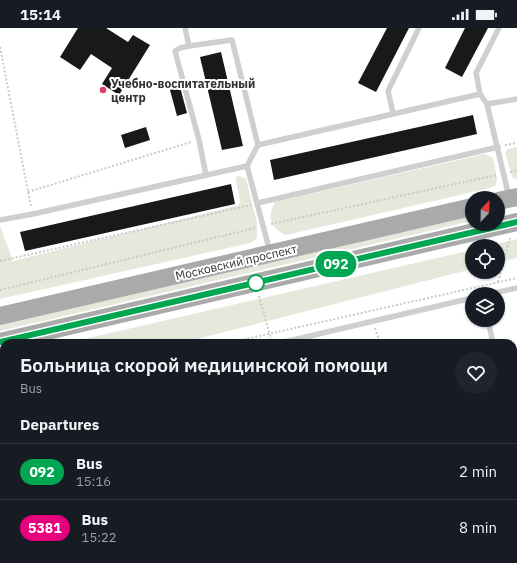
<!DOCTYPE html>
<meta charset="utf-8">
<style>
body{margin:0;font-family:"IBM Plex Sans",sans-serif;background:#20242c;color:#f1f3f6;height:100vh;display:flex;flex-direction:column;font-size:15px;white-space:nowrap}
*{box-sizing:border-box;margin:0}
p{font-size:13px;color:#9ea1a6}
.icon{flex:none;width:22px;height:22px;fill:none;stroke:currentColor;stroke-width:2;stroke-linecap:round;stroke-linejoin:round}
.map{position:relative;flex:1;overflow:hidden}
.drawer{position:absolute;left:0px;top:311px;width:517px;height:224px;display:flex;flex-direction:column;background:#171b24;border-radius:12px 12px 0 0;box-shadow:0 1px 3px #0004}
.drawer>*{flex:none}
.badge{padding:0 8px;border-radius:13px;font-size:14px;line-height:26px}
.needle{width:26px;rotate:22deg}
.controls{position:absolute;left:465px;top:163px;display:grid;gap:8px}
.controls a{display:grid;place-items:center;width:40px;height:40px;border-radius:50%;background:#171b24;box-shadow:0 1px 3px #0004;font-size:20px}
.map>.badge{position:absolute;translate:-50% -50%;box-shadow:0 0 0 2px #fff}
h2{padding:0 20px;font-size:15px;line-height:36px}
.round{display:grid;place-items:center;flex:none;width:42px;height:42px;border-radius:21px;background:#20242c}
.overview{display:flex;align-items:center;justify-content:space-between;height:68px;padding:0 20px}
h1{font-size:19px;font-weight:600;line-height:30px}
ul{padding:0;list-style:none}
li{display:flex;align-items:center;gap:12px;height:56px;padding:0 20px;border-top:1px solid #363941}
li div{flex:1}
li b{display:block;font-size:15px}
li em{font-style:normal}
li .badge{min-width:44px;font-weight:700;text-align:center}
.status{display:flex;justify-content:space-between;align-items:center;height:28px;padding:0 20px;background:#171b24;direction:ltr}
.status svg{height:11px;fill:currentColor}
.map>svg:first-child{display:block}
.green{fill:#e5e9dc}
.building{fill:#191919}
.lines{fill:none;stroke-linecap:round;stroke-linejoin:round}
.path{stroke:#c9c9c9;stroke-width:2;stroke-dasharray:2 2;stroke-linecap:butt}
.lane{stroke:#cfcfcf;stroke-width:5.5}
.primary{stroke:#aaa;stroke-width:18}
.line-casing{stroke:#fff;stroke-width:9}
.line{stroke:#00a651;stroke-width:6}
.poi-dot{fill:#df3e68;stroke:#fff;stroke-width:1.5}
.stop-dot{fill:#fff;stroke:#00a651;stroke-width:2}
.labels{text-anchor:middle;dominant-baseline:central;stroke-width:4;stroke-linejoin:round;paint-order:stroke}
.poi-label{font-size:12px;font-weight:bold;fill:#323232;stroke:#fff;text-anchor:start}
.street-label{font-size:12px;fill:#323232;stroke:#fff}
</style>
<div class="status"><b>15:14</b><svg viewBox="0 0 49 12"><path d="M0 12V9h3v3zM5 12V6h3v6zM10 12V3h3v9zM15 12V0h3v12zM26 1h20v11H26zM47 4h2v5h-2z"/></svg></div>
<div class="map">
<svg width="517" height="535" viewBox="0 0 517 535">
<rect width="100%" height="100%" fill="#fff"/>
<g class="green">
<path d="M517 119V152L512 149 505 124 508 121Z"/>
<path d="M485 126 493 130 497 150 496 157 490 160 286 207C270 200 267 189 275 174Z"/>
<path d="M240 148 246 151 257 195V210L250 215 0 271V198L13 233 239 177C242 169 235 158 236 149Z"/>
<path d="M472 188V193L0 303V297Z"/>
<path d="M517 211V230L498 235V218H487Z"/>
<path d="M472 222V241L181 315H67Z"/>
</g>
<g class="building">
<path d="M78 0H106L128 14 133 7 150 17 119 67 102 56 112 40 91 26 80 42 60 29Z"/>
<path d="M387 0H409L376 64 358 55Z"/>
<path d="M465 0H488L462 49 445 40Z"/>
<path d="M221 24 243 118 222 122 200 29Z"/>
<path d="M180 59 187 85 177 88 170 62Z"/>
<path d="M473 87 477 106 274 152 270 132Z"/>
<path d="M146 99 150 112 125 120 121 107Z"/>
<path d="M231 156 235 176 25 223 20 204Z"/>
</g>
<g class="lines">
<g class="path">
<path d="M0 19 31 179"/>
<path d="M505 117 517 115"/>
<path d="M510 144 517 142"/>
<path d="M28 164 191 114"/>
<path d="M271 196 497 147"/>
<path d="M0 233 251 177"/>
<path d="M498 254 510 210"/>
<path d="M0 262 255 200"/>
<path d="M259 268 272 315"/>
<path d="M375 300 380 315"/>
<path d="M228 315 517 250"/>
<path d="M0 370 4 369"/>
<path d="M416 531 419 535"/>
</g>
<g class="lane">
<path d="M185 0 189 18 232 12 258 117"/>
<path d="M189 18 180 20 175 23 199 112 206 147"/>
<path d="M480 66 476 45 499 0"/>
<path d="M487 76 517 71"/>
<path d="M393 85 388 63 419 0"/>
<path d="M258 175 498 119"/>
<path d="M0 192 33 186 247 138"/>
<path d="M270 224 247 138 258 117 480 66 487 76 509 169"/>
<path d="M489 266 517 260"/>
<path d="M488 292 493 315"/>
<path d="M280 315 472 270"/>
<path d="M0 382 4 381"/>
<path d="M513 402 517 419"/>
<path d="M0 435 4 434"/>
<path d="M0 507 4 506"/>
<path d="M513 519 517 518"/>
<path d="M205 531V535"/>
<path d="M62 535 78 531"/>
<path d="M440 535 459 531"/>
</g>
<g class="primary">
<path d="M498 173 517 169"/>
<path d="M0 288 472 179"/>
<path d="M0 314 517 194"/>
</g>
</g>
<g class="lines">
<defs>
<path id="line" d="M0 314 517 194"/>
</defs>
<use href="#line" class="line-casing"/>
<use href="#line" class="line"/>
</g>
<circle class="poi-dot" cx="103" cy="62" r="4"/>
<circle class="stop-dot" cx="256" cy="255" r="8"/>
<g class="labels">
<g class="poi-label">
<text x="111" y="55">Учебно-воспитательный<tspan x="111" dy="14">центр</tspan></text>
</g>
<g class="street-label">
<text transform="translate(236 234) rotate(-13)">Московский проспект</text>
</g>
</g>
</svg>
<div class="controls">
<a><svg class="needle" viewBox="-14 -14 28 28"><path d="M0-13l5 13h-10z" fill="#e53935"/><path d="M0 13l5-13h-10z" fill="#9ea1a6"/></svg></a>
<a><svg class="icon" aria-label="locate" viewBox="0 0 24 24"><circle cx="12" cy="12" r="6"/><path d="M12 2v4M12 18v4M2 12h4M18 12h4"/></svg></a>
<a><svg class="icon" aria-label="layers" viewBox="0 0 24 24"><path d="M12 4l9 5-9 5-9-5zM3 14l9 5 9-5"/></svg></a>
</div>
<b class="badge" style="left:336px;top:236px;background:#00a651;color:#fff">092</b>
<section class="drawer">
<div class="overview"><div><h1>Больница скорой медицинской помощи</h1><p>Bus</p></div><a class="round"><svg class="icon" aria-label="heart" viewBox="0 0 24 24"><path d="M12 20l-8-8c-3-5 5-10 8-4 3-6 11-1 8 4z"/></svg></a></div>
<h2>Departures</h2>
<ul>
<li><span class="badge" style="background:#00a651;color:#fff">092</span><div><b>Bus</b><p>15:16</p></div><em>2 min</em></li>
<li><span class="badge" style="background:#e6007e;color:#fff">5381</span><div><b>Bus</b><p>15:22</p></div><em>8 min</em></li>
</ul>
</section>
</div>
